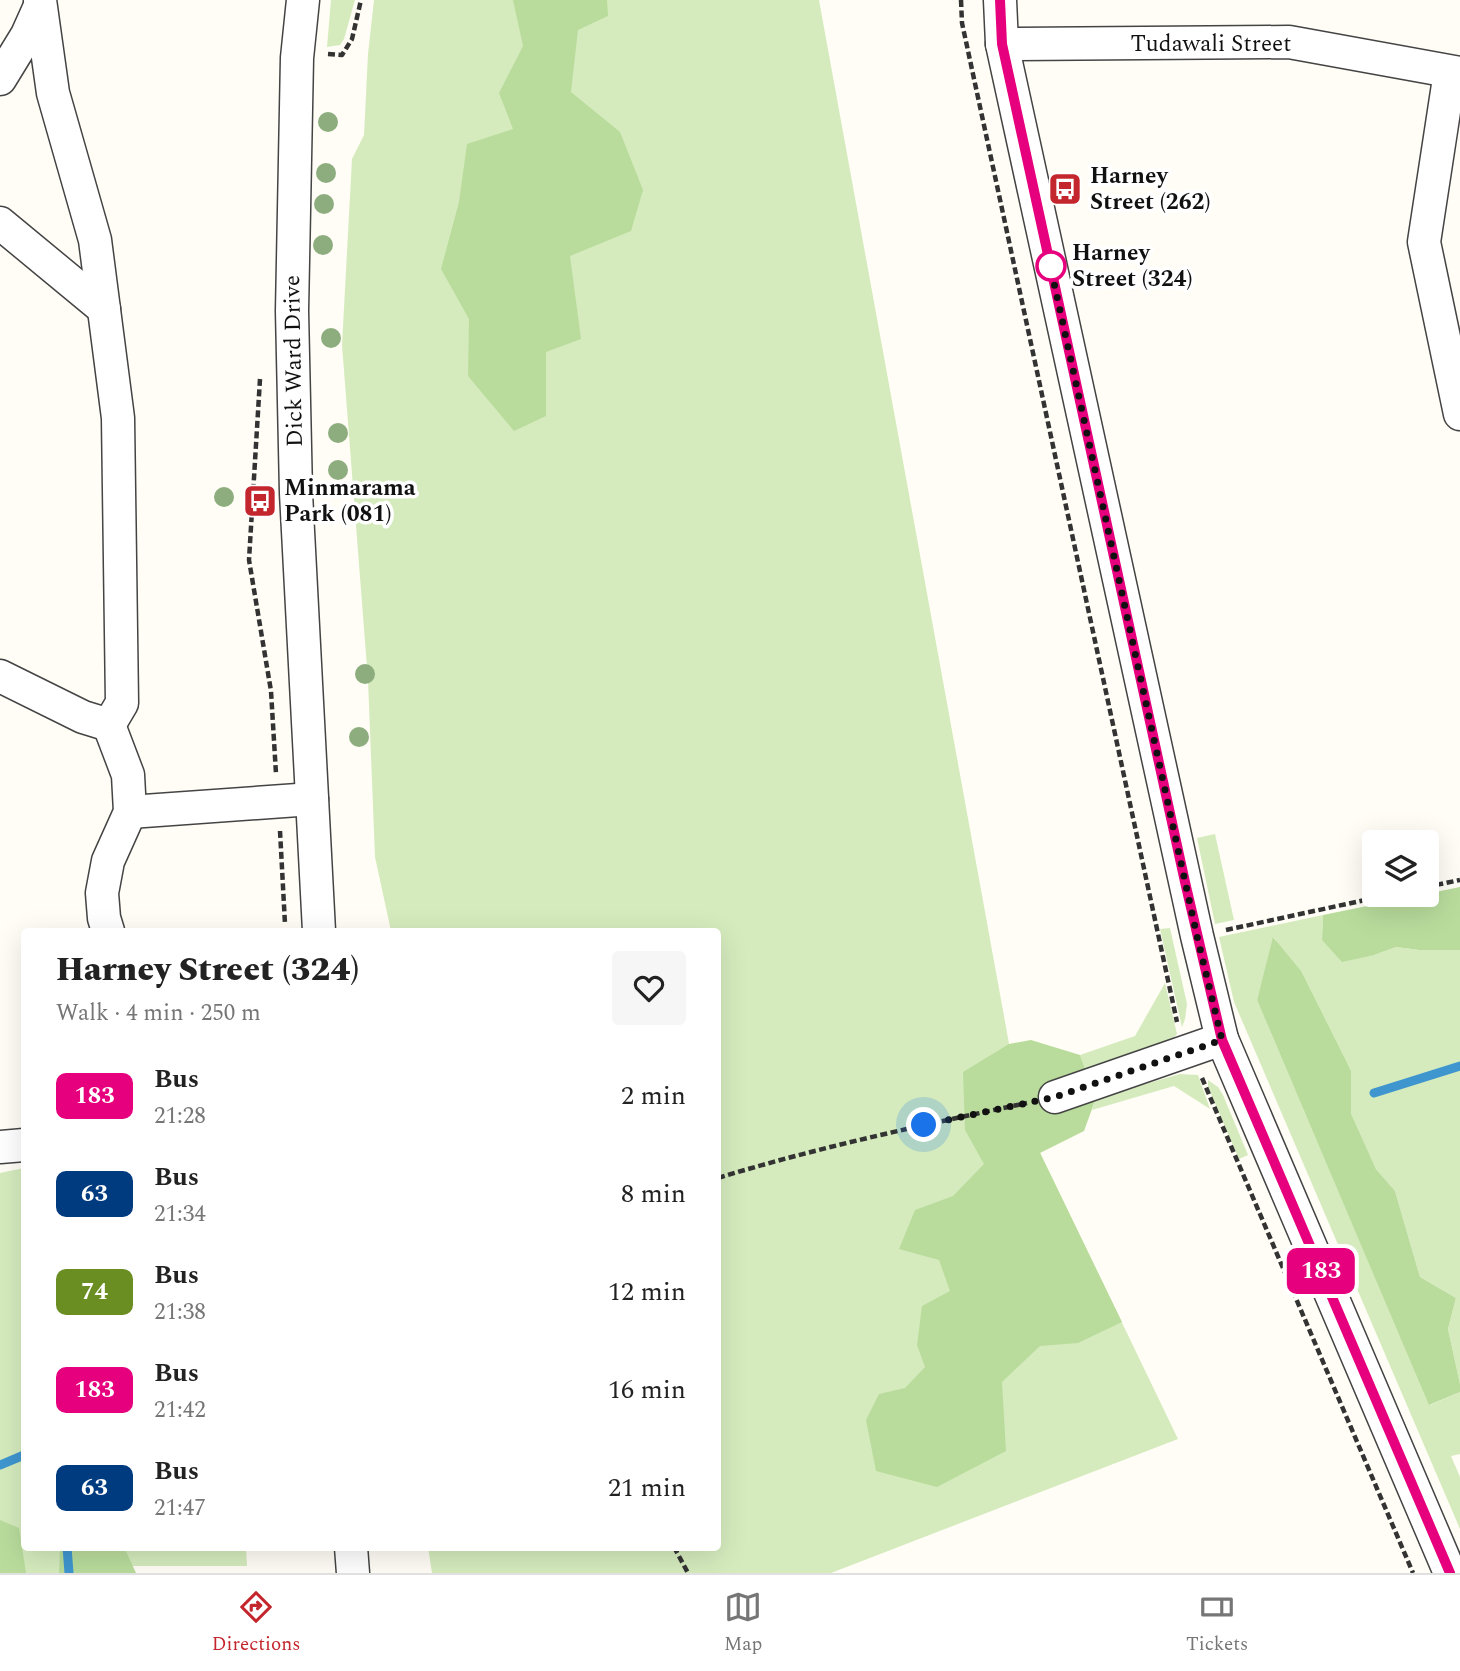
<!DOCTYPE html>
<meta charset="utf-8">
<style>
body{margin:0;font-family:Spectral,serif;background:#f6f6f6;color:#222;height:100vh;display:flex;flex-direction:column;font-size:26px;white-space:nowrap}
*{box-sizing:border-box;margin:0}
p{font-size:23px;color:#767676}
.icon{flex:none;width:38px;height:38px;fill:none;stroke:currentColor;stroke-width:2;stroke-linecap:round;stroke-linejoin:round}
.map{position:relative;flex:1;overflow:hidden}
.sheet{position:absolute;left:21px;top:928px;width:700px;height:623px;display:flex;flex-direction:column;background:#fff;border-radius:7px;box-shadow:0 7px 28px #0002}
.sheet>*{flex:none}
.badge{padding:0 14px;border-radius:10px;font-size:24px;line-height:46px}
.fabs{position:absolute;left:1362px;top:830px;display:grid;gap:14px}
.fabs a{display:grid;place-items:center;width:77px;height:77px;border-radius:7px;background:#fff;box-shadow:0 7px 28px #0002;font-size:35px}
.you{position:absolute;width:35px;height:35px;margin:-18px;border:5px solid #fff;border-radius:50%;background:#1a73e8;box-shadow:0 0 0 10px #1a73e833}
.map>.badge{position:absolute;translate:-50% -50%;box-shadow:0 0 0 4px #fff}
.round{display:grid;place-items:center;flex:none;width:74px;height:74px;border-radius:7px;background:#f6f6f6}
.head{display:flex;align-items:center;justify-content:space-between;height:119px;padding:0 35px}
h1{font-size:33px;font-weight:800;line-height:52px}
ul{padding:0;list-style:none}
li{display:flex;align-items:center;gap:21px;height:98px;padding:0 35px}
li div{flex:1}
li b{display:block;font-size:26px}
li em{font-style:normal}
li .badge{min-width:77px;font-weight:700;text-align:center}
.menu{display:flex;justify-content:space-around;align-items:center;height:98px;border-top:2px solid #e0e0e0;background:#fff;font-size:19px;color:#767676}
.menu a{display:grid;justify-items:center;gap:4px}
.menu .active{color:#c4262e}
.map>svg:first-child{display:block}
.green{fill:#d5ebbd}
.forest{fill:#b9dc9c}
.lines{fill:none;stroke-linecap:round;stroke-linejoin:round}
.stream{stroke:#3f96cf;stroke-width:9}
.minor-casing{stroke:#444;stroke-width:35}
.path{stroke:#333;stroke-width:4.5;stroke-dasharray:7 3.5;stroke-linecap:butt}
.minor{stroke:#fff;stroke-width:32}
.tree{fill:#8dad7f}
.line-casing{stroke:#fff;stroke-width:16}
.line{stroke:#e6007e;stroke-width:10}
.walk{stroke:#111;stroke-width:7;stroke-dasharray:0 12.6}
.stop-dot{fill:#fff;stroke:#e6007e;stroke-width:3.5}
.labels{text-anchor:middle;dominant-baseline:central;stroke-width:7;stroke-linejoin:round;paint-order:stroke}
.street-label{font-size:23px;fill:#111;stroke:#fff}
.poi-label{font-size:23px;font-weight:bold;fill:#111;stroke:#fff;text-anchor:start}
.stop-label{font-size:23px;font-weight:bold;fill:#111;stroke:#fff;text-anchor:start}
</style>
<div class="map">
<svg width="1460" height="1573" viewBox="0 0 1460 1573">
<rect width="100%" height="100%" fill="#fffdf5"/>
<g class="green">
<path d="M331 0H355L344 39 340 45 327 47Z"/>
<path d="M374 0H819L1022 1115 1178 1439 831 1573H432L428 1547H718V931H391L375 857 368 680 342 345 352 159 364 135 368 54Z"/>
<path d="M1215 834 1234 920 1215 924 1197 838Z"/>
<path d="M1323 915 1322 940 1374 955 1396 947 1419 950H1460V1384L1448 1329 1456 1298 1420 1277 1395 1191 1376 1169 1350 1114 1351 1071 1274 937 1257 1000 1430 1405 1460 1392V1454L1451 1456 1460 1477V1529L1234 1002 1219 937Z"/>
<path d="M1170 928 1187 1004 1185 1019 1182 1027 1160 929Z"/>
<path d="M1165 983 1177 1034 1169 1043 1086 1071 1080 1055 1135 1036Z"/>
<path d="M1180 1074 1198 1075 1210 1109 1174 1086 1092 1110 1096 1098Z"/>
<path d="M1208 1080 1218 1087 1223 1095 1248 1155 1239 1159 1208 1087Z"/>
<path d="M24 1168V1547H246L247 1566H133L128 1573H0V1173Z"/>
</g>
<g class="forest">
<path d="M513 0H607L608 16 578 30 571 92 620 132 643 190 631 231 570 256 581 339 546 352V416L514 431 468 376 469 319 441 269 459 202 467 144 513 129 499 93 523 46Z"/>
<path d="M1460 887V950H1419L1396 947 1374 955 1342 962 1322 940 1323 915Z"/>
<path d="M1273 937 1301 971 1351 1071V1114L1376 1169 1395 1191 1420 1277 1456 1298 1448 1329 1460 1384V1392L1429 1405 1257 1000Z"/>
<path d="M1031 1040 1080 1055 1096 1098 1084 1131 1040 1153 1122 1322 1078 1343 1040 1346 1002 1382 1006 1451 937 1487 876 1471 866 1420 879 1394 905 1388 925 1367 917 1345 922 1306 950 1291 939 1260 899 1249 915 1210 953 1196 984 1164 965 1130 963 1072 1009 1044Z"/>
<path d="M0 1520 19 1528 26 1573H0Z"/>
<path d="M60 1547H124L136 1573H59Z"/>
</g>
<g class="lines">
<g class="stream">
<path d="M1374 1093 1460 1066"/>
<path d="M0 1465 24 1455"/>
<path d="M67 1547 69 1573"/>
</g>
<defs>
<g id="minor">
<path d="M303 0 297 58 292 311 296 493 319 931"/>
<path d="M1000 0 1002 44 1197 936 1222 1039 1450 1573"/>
<path d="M1002 44 1289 42 1460 73"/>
<path d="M1450 72 1424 242 1460 414"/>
<path d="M0 79 27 35 40 6"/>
<path d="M0 223 104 309"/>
<path d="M0 676 83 717 109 725 122 703 118 418 95 240 53 93 40 0"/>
<path d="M130 812 312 799"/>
<path d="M108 931 104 918 102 893 108 861 130 812 128 775 109 725"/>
<path d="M1055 1097 1222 1039"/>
<path d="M0 1147 24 1145"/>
<path d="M351 1547 353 1573"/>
</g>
</defs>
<use href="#minor" class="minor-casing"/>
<g class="path">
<path d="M961 0 962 23 1177 1022"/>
<path d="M328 54 342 55 352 39 361 0"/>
<path d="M260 379 249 560 271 691 276 774"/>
<path d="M280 831 285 924"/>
<path d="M1426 887 1460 880"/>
<path d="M1226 930 1393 894"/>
<path d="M1202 1078 1413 1573"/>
<path d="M718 1178C819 1147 923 1125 1027 1103"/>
<path d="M674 1547 688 1573"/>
</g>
<use href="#minor" class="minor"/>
</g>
<g class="tree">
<circle cx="328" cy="122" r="10"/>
<circle cx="326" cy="173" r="10"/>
<circle cx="324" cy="204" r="10"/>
<circle cx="323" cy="245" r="10"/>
<circle cx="331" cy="338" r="10"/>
<circle cx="338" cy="433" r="10"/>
<circle cx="338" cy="470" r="10"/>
<circle cx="224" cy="497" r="10"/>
<circle cx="365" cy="674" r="10"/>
<circle cx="359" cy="737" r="10"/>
</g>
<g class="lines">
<defs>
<path id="line" d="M1000 0 1002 44 1185 882 1222 1040 1450 1573"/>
</defs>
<use href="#line" class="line-casing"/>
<use href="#line" class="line"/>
<path class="walk" d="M924 1125 1055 1097 1222 1040 1197 936 1049 260 1051 266"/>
</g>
<defs>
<symbol id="bus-square" viewBox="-11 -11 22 22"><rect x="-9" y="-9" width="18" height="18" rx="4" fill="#c4262e" stroke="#fff"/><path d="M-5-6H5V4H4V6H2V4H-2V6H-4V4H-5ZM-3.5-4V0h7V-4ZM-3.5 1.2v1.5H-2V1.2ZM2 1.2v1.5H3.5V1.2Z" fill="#fff"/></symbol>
</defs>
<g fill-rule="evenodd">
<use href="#bus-square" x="1046" y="170" width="38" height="38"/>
<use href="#bus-square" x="241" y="482" width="38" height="38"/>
</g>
<circle class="stop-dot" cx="1051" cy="266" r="14"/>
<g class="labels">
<g class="street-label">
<text x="1211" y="44">Tudawali Street</text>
<text transform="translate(294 361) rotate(-91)">Dick Ward Drive</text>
</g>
<g class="poi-label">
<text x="1090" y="176">Harney<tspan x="1090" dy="26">Street (262)</tspan></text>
<text x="284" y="488">Minmarama<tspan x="284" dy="26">Park (081)</tspan></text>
</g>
<g class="stop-label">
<text x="1072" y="253">Harney<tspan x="1072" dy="26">Street (324)</tspan></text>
</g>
</g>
</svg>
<div class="fabs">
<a><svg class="icon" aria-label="layers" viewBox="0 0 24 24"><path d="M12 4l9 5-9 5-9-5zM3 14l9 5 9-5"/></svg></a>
</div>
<div class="you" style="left:924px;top:1125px"></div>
<b class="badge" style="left:1321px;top:1271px;background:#e6007e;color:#fff">183</b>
<section class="sheet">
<div class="head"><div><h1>Harney Street (324)</h1><p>Walk · 4 min · 250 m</p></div><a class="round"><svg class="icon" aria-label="heart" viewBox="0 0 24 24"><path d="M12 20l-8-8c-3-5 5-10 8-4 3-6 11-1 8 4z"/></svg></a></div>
<ul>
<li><span class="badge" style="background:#e6007e;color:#fff">183</span><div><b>Bus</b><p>21:28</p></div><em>2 min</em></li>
<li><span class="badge" style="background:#003b80;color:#fff">63</span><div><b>Bus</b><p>21:34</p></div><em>8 min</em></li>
<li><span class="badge" style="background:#6b8e23;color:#fff">74</span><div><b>Bus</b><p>21:38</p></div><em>12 min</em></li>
<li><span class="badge" style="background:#e6007e;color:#fff">183</span><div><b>Bus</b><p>21:42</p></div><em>16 min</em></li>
<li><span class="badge" style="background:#003b80;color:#fff">63</span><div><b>Bus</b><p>21:47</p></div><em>21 min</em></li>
</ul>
</section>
</div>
<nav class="menu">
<a class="active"><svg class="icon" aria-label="directions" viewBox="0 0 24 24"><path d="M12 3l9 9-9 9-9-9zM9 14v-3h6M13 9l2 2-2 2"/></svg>Directions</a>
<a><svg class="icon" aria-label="map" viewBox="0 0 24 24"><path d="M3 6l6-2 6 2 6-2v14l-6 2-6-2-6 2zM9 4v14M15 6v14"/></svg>Map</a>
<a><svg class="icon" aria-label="tickets" viewBox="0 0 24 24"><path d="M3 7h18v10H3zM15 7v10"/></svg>Tickets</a>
</nav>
